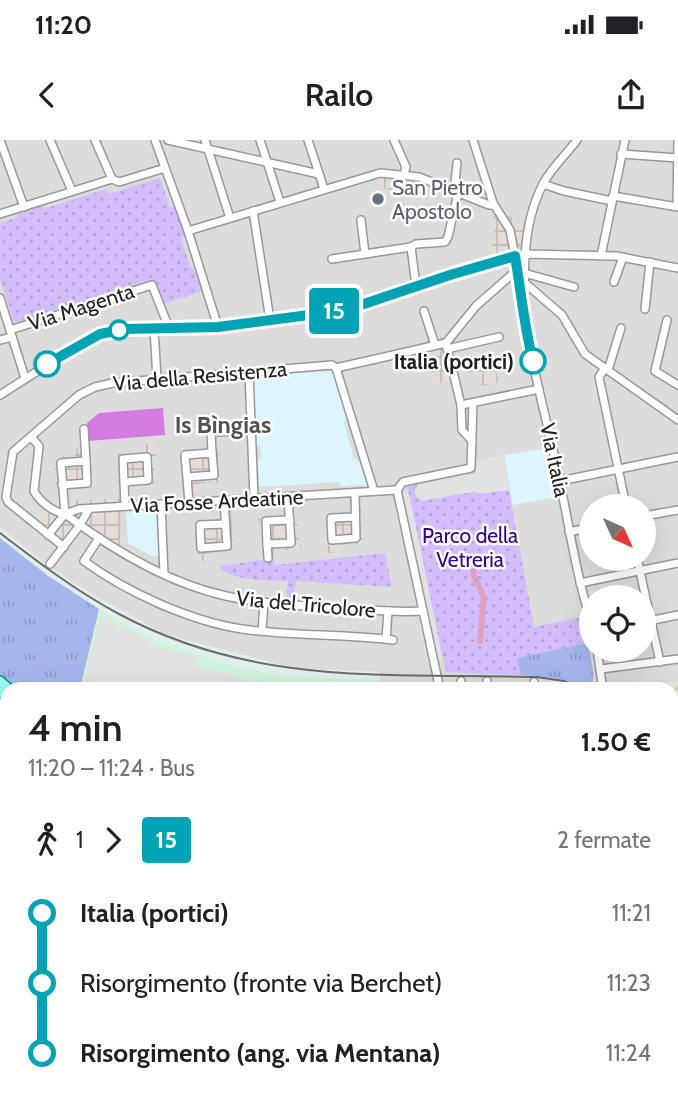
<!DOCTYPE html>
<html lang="it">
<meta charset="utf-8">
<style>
body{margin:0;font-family:Cabin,sans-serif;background:#f2f2f2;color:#202124;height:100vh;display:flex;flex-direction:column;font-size:26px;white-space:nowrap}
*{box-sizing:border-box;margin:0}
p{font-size:23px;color:#757577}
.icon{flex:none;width:38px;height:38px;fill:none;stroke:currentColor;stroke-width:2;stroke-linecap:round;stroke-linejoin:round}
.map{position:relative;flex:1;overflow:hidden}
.panel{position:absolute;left:0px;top:542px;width:679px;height:422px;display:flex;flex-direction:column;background:#fff;border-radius:21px 21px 0 0;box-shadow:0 7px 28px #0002}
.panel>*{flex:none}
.badge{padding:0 14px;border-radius:5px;font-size:24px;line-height:46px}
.needle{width:46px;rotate:135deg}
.buttons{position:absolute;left:579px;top:354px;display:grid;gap:14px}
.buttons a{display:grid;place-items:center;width:77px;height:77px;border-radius:50%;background:#fff;box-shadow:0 7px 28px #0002;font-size:35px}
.map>.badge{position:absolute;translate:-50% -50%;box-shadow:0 0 0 4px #fff}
.legs{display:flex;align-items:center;gap:10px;height:77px;padding:0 28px;font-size:23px}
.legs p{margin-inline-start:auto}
.summary{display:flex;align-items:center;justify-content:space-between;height:119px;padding:0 28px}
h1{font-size:38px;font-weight:600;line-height:52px}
ul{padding:0 28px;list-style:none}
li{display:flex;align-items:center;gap:24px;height:70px;font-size:26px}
li i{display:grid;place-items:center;width:10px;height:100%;margin:0 9px;background:currentColor}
li i::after{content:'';width:18px;height:18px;margin:-9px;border:5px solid;border-radius:50%;background:#fff}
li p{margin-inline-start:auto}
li:first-child i{background:linear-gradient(#0000 50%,currentColor 0)}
li:last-child i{background:linear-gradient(currentColor 50%,#0000 0)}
.status{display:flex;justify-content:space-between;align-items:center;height:49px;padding:0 35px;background:#fff;direction:ltr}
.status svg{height:19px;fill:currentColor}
header{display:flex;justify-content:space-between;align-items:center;height:91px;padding:0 28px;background:#fff;font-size:32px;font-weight:600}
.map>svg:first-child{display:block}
.residential{fill:#dbdcdb;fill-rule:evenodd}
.commercial{fill:#d1f2db}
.industrial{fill:url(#industrial-furrows)}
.education{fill:#dcf6ff}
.grass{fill:url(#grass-tufts)}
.park{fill:url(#park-dots)}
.pitch{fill:#d77be4}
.parking{fill:#e2e2e2}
.plaza{fill:url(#plaza-grid)}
.water{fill:url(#water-rules)}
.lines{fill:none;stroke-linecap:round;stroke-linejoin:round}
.canal{stroke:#e0a0c1;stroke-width:6}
.minor-casing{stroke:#989898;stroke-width:10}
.major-casing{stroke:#00978d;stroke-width:12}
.minor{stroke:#fff;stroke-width:7}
.major{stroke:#98ffee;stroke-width:9}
.tram{stroke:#6c6c6c;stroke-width:2}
.line-1-casing{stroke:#fff;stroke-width:16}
.line-1{stroke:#00a3b4;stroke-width:10}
.worship-dot{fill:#6b7280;stroke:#fff;stroke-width:2.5}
.stop-1-dot{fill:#fff;stroke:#00a3b4;stroke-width:3.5}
.labels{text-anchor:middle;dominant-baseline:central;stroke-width:5;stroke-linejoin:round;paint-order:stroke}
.worship-label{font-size:21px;fill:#5b616d;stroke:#fff;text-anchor:start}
.street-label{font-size:21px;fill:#1e1e1e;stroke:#fff}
.stop-label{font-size:21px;font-weight:bold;fill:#1e1e1e;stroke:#fff;text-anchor:end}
.park-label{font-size:21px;fill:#300483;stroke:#fff}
.quarter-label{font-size:24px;font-weight:bold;fill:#515151;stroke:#fff}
</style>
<div class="status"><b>11:20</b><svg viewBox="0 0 49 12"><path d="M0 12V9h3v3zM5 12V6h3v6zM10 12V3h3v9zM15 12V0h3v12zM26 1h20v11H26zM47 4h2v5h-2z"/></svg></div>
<header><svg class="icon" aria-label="back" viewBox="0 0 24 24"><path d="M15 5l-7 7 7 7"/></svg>Railo<svg class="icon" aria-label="share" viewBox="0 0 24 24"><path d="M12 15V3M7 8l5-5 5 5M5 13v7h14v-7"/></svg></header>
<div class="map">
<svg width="678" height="963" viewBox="0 0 678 963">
<defs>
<pattern id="industrial-furrows" width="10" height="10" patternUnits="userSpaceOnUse" patternTransform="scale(1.75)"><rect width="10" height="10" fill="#e0e9d4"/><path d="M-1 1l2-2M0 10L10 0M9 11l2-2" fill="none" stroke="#c0c7b6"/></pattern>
<pattern id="grass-tufts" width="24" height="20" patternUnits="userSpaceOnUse" patternTransform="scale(1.75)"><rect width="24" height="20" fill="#a5b6ed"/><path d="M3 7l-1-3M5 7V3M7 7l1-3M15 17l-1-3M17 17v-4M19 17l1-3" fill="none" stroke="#8e9ccb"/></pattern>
<pattern id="park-dots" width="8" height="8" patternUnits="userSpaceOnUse" patternTransform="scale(1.75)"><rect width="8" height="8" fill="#d3bdfd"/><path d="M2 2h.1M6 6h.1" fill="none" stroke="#b5a2d8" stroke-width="1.8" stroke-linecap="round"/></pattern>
<pattern id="plaza-grid" width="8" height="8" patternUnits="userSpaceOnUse" patternTransform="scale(1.75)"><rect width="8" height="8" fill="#e5dbd7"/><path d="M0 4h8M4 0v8" fill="none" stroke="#c4bcb8"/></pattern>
<pattern id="water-rules" width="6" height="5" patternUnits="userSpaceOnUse" patternTransform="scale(1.75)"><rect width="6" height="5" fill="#e0a0c1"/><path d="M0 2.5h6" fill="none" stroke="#c089a5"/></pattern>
</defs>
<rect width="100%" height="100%" fill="#e3efef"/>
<g class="residential">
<path d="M0 0H678V541L669 543V550L380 549V532L293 528 167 495 93 455 48 426 0 387ZM592 366H644V418H592ZM592 457H644V509H592Z"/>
<path d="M672 574 678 625V683L672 684Z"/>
</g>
<path class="commercial" d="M99 469 152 498 239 528 291 537 380 540V550H80Z"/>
<g class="industrial">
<path d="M678 541V625L672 574V550L669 549 668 543Z"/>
<path d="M678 886V963H631L632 957H672V887Z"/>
</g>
<g class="education">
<path d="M333 231 347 278 344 283 354 318 360 322 367 345 340 346 339 342 259 347 258 321 261 317 260 306H255L252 239 255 236Z"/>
<path d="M547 308 554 358 513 365 504 315Z"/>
<path d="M158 370 161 415 152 416 128 403 126 372Z"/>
<path d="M0 888 7 889V957H157V963H0Z"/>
</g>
<g class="grass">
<path d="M0 398 47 435 99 469 80 549H18L0 535Z"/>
<path d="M587 503C591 517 596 536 591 549L556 538 521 535 516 518Z"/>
<path d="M454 957H538L531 963H460Z"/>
</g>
<g class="park">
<path d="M160 38 170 68 175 66 185 96 181 98 190 127 195 130 203 151 163 164 154 139 14 183 0 138V83L18 77V73L43 65 44 69 106 49 108 54Z"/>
<path d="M418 344 415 353 422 360 475 352 479 354 509 350 534 487 583 477 587 495H591V502L517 518 521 535 446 532 407 347Z"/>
<path d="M273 404 274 425 385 413 392 447 296 441 293 461H286L288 441C267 440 238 442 221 429V426L267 419Z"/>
<path d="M0 557 7 563V840L0 839Z"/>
</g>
<g class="pitch">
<path d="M163 268 165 295 88 301 87 283 99 273Z"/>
<path d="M196 957H425L404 963H196Z"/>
</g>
<g class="parking">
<path d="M504 315 509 350 479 353 474 351 422 361 416 356 415 350 418 344 476 334 475 320Z"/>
<path d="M409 353 422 416 442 519 427 521 418 482 429 479 403 354Z"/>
<path d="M100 476 112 479 111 483 137 493 157 507 198 516 195 528 234 534V539L243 540 341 549H82Z"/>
</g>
<g class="plaza">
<path d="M379 37 411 39 419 42 417 56 375 46Z"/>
<path d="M498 63 517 84 532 87 527 110 530 133 538 158 519 160 510 131 490 112 493 103 496 80 491 70Z"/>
<path d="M450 194 455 201 454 209 446 210 452 241 433 244 423 211 426 201Z"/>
<path d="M476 205 478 214 489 213 490 217H493L499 242 481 246 478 231 469 233 467 227 473 225 469 207Z"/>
<path d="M154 303V315H156L154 318 155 345 130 346V355L120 356V344H117L119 341 118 314 144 312V304Z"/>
<path d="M90 307 92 349 56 350 54 317 75 316V308Z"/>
<path d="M219 308 220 342 200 343V352H184L182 311Z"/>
<path d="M122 358 120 408 85 385 66 412 34 388 48 371 47 361Z"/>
<path d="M352 368H361L363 404 337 405V412L328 413 326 379 323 378V374L351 372Z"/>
<path d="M231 369 234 411 207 413V421L198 422 197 411H195L196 380 222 378V370Z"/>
<path d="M297 375 299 404H301V409L273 411V416L263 417 261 382H258V378Z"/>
</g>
<path class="water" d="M0 606 7 616V718L0 722Z"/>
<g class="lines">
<path class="canal" d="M475 420 473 434 484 457 480 501"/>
<defs>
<g id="minor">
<path d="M0 0 24 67"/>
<path d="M50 0 72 51"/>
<path d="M95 0 112 39"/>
<path d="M155 0 188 91 218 187"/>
<path d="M168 0 319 34"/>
<path d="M205 0 230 78"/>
<path d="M260 0 280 62"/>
<path d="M308 0 324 49"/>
<path d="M394 0 406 27 404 34"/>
<path d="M473 0 493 63 510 90 522 154"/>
<path d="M577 0C566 15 552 27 543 44 526 77 523 115 525 152L523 155C527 212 544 267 556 323 568 377 575 432 592 485"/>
<path d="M621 14 678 18"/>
<path d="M543 44 564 51 612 61"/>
<path d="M454 51 457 23"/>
<path d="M613 56 678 67"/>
<path d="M677 66 678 0"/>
<path d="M253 71 270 180"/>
<path d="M0 74 112 39 119 42 165 28"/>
<path d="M361 80 365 114"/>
<path d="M188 91 380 33 419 37 489 65H493"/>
<path d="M411 107 416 146"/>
<path d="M601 116 625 0"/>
<path d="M332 119 411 107 416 104 445 102 448 97 458 53"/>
<path d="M524 133 574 147"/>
<path d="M614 142 623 117"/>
<path d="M525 143 562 175 585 214 678 280"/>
<path d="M0 158 25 238"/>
<path d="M645 169 650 122"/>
<path d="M424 171 435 205"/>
<path d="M667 180 655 231 678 245"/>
<path d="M154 188 157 239"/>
<path d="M10 190 152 145 169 188"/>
<path d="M0 200 12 197"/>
<path d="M446 203 461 265 462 290 472 301"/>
<path d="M446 203 476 166 517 130"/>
<path d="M447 209 499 197"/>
<path d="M336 228 374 351"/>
<path d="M605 228 599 237 626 366"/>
<path d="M608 230 621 188"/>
<path d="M249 232 254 358"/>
<path d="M0 255 80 204 100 194 126 189 218 187 347 169 450 135 525 114 616 116 678 128"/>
<path d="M461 265 539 249"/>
<path d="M84 289 86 321"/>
<path d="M31 297 39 306 34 351C39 361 53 372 65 374 113 410 167 443 226 456 261 464 296 465 332 467 362 469 392 473 423 471"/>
<path d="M212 313 211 292 251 291"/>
<path d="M187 337 214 335 212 313 185 315 189 362"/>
<path d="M560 341 678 317"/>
<path d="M124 342 148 340 147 317 123 319 125 366"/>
<path d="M62 345 87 343 86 321 61 323 65 374"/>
<path d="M397 350 440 550"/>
<path d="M397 350 403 342 471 328 473 263"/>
<path d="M355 353 356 398 332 400 331 378 355 377"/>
<path d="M288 357 291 403 267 404 266 381 290 380"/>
<path d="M224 360 227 406 201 408 200 385 225 384"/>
<path d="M161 364 164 434"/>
<path d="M644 376 678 370"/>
<path d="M569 392 592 387"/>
<path d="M48 395 65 374 79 369 397 350"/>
<path d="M99 398 84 421C126 452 190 481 242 489 292 496 343 494 393 500"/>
<path d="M267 404 268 418"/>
<path d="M64 407 8 362 6 357 13 312 79 255 95 247 113 243 332 225 336 228 446 203"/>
<path d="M637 418 660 522"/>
<path d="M50 424 80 385 89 369"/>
<path d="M580 443 678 423"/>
<path d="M644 482 678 475"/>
<path d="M262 491 264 463"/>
<path d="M386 499 388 471"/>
<path d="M597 509 603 550"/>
<path d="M601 529 678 519"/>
<path d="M461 541V550"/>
<path d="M487 541V550"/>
<path d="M534 542V550"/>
<path d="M672 835 678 836"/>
<path d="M672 880 678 879"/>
<path d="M602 957 606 963"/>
<path d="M556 963 569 957"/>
<path d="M575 963 588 957"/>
<path d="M615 963 623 957"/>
<path d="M628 963 630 957"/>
</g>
<g id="major">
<path d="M0 541 10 550"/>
<path d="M0 552 7 557"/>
<path d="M450 957 455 963"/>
</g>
</defs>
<use href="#minor" class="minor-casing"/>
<use href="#major" class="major-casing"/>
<use href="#minor" class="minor"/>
<use href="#major" class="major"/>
<g class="tram">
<path d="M0 393C38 422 76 451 119 474 255 547 389 533 537 537L564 541 584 550"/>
<path d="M672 726 678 754"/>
</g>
</g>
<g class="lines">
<defs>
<path id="line-1" d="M47 224 100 194 126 189 218 187 346 170 450 135 515 116C521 151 524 186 533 221"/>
</defs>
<use href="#line-1" class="line-1-casing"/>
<use href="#line-1" class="line-1"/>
</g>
<circle class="worship-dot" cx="378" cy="59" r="7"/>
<g class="stop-1-dot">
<circle cx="119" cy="190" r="9"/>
<circle cx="533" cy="221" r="12"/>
<circle cx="47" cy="224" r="12"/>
</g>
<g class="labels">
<g class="worship-label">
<text x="392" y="47">San Pietro<tspan x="392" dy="24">Apostolo</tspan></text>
</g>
<g class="street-label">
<text transform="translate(81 167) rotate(-18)">Via Magenta</text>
<text transform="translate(200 236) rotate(-5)">Via della Resistenza</text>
<text transform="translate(555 320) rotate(78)">Via Italia</text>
<text transform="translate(217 361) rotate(-3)">Via Fosse Ardeatine</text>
<text transform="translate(306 464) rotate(5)">Via del Tricolore</text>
</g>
<g class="stop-label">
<text x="514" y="221">Italia (portici)</text>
</g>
<g class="park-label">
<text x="470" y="395">Parco della<tspan x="470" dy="24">Vetreria</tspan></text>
</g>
<g class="quarter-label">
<text x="223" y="284">Is Bìngias</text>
</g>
</g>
</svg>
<div class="buttons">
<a><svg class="needle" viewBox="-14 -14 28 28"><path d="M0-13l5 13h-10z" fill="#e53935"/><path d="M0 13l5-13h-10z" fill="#757577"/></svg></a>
<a><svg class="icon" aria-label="locate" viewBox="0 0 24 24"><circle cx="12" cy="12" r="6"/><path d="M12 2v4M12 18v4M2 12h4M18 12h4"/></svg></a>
</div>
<b class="badge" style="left:334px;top:171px;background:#00a3b4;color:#fff">15</b>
<section class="panel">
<div class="summary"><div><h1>4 min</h1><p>11:20 – 11:24 · Bus</p></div><b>1.50 €</b></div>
<div class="legs"><svg class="icon" aria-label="walk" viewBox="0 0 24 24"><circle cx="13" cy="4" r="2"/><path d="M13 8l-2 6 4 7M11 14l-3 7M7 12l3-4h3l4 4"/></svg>1<svg class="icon" aria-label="forward" viewBox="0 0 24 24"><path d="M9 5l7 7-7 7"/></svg><b class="badge" style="background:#00a3b4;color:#fff">15</b><p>2 fermate</p></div>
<ul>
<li><i style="color:#00a3b4"></i><b>Italia (portici)</b><p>11:21</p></li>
<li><i style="color:#00a3b4"></i><span>Risorgimento (fronte via Berchet)</span><p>11:23</p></li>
<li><i style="color:#00a3b4"></i><b>Risorgimento (ang. via Mentana)</b><p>11:24</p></li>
</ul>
</section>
</div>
